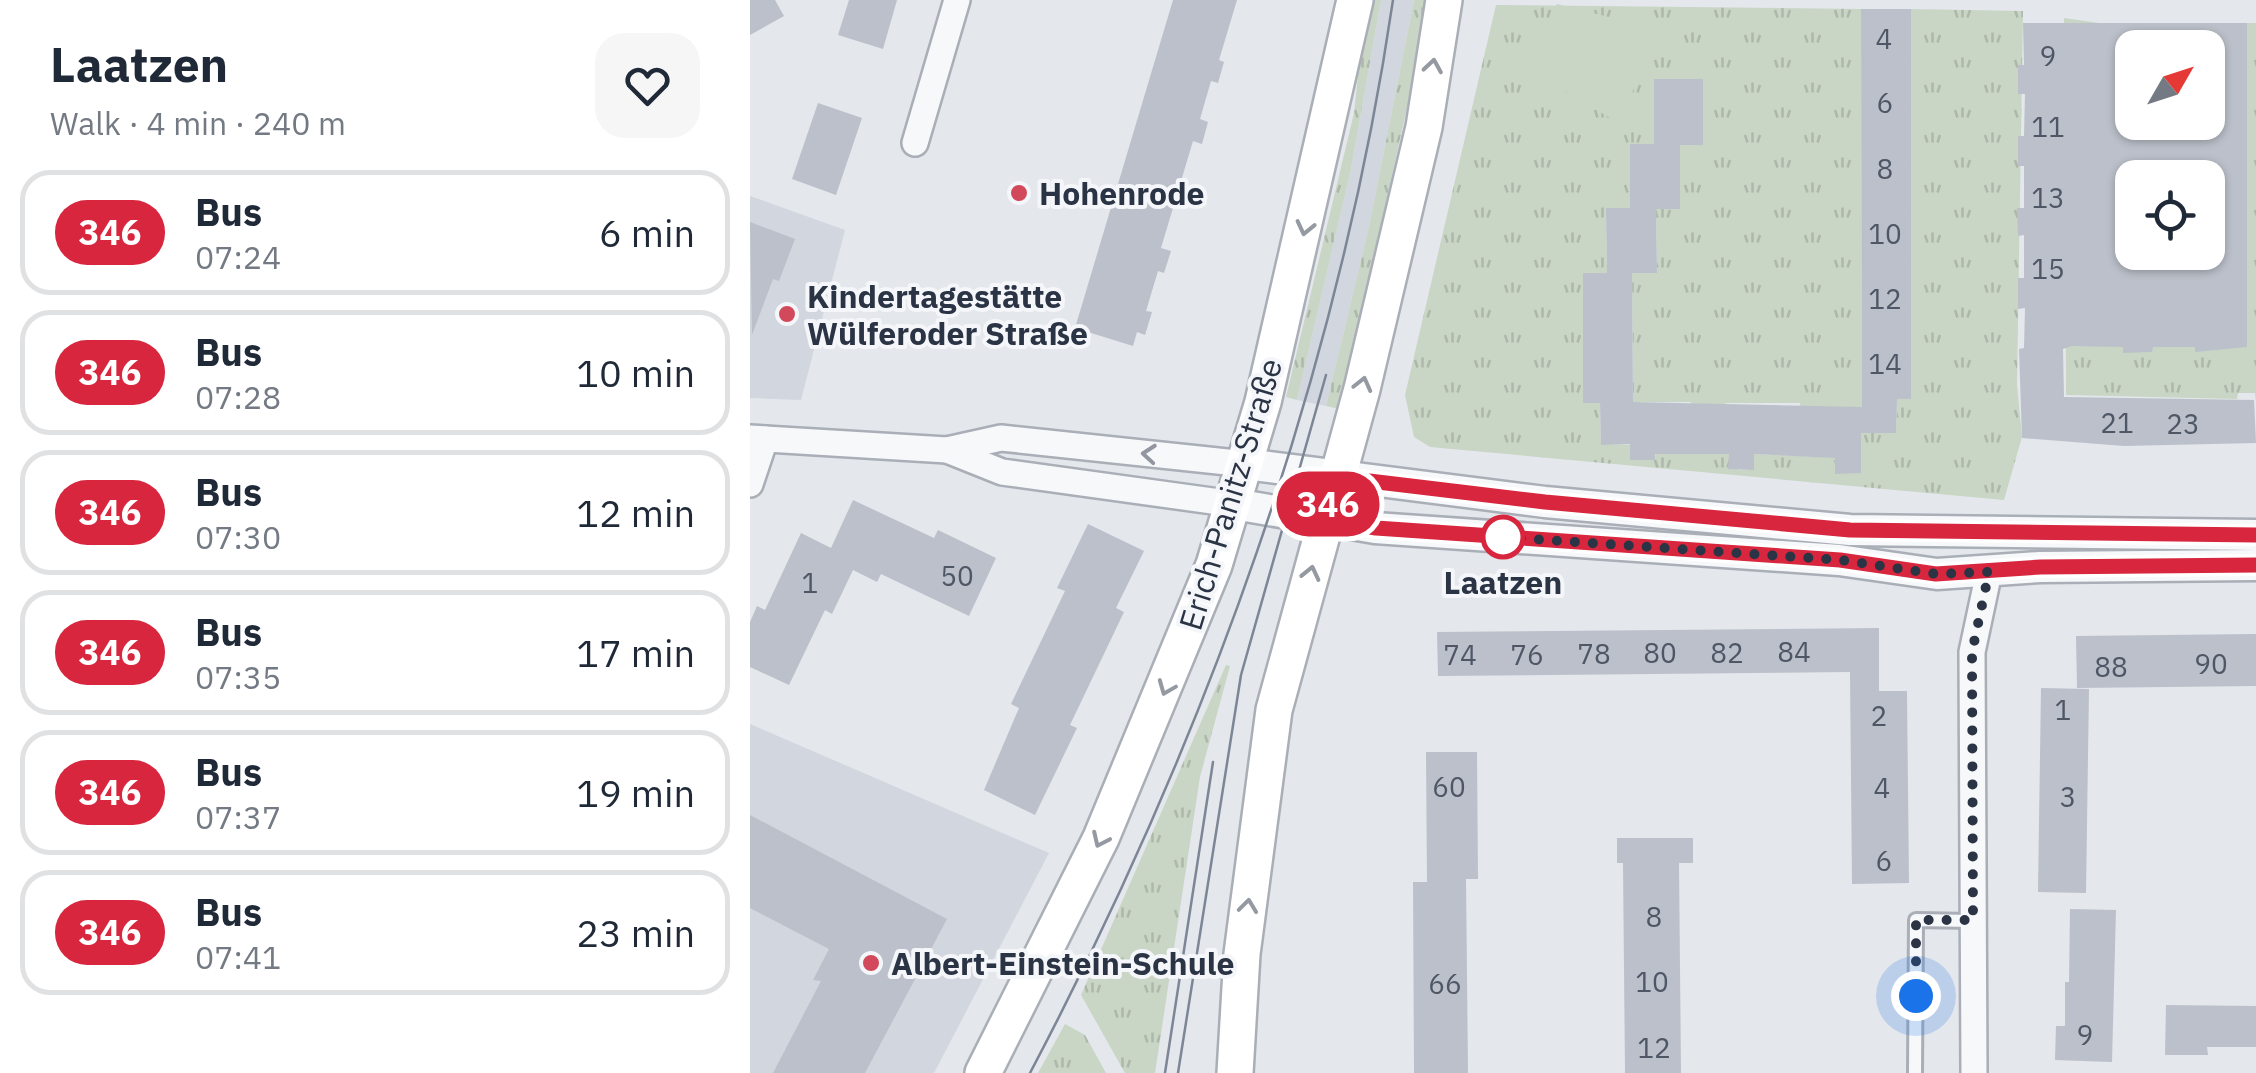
<!DOCTYPE html>
<meta charset="utf-8">
<style>
body{margin:0;font-family:"IBM Plex Sans",sans-serif;background:#f6f6f7;color:#1f2937;height:100vh;display:flex;flex-direction:column;font-size:38px;white-space:nowrap}
*{box-sizing:border-box;margin:0}
p{font-size:32px;color:#747a83}
.icon{flex:none;width:55px;height:55px;fill:none;stroke:currentColor;stroke-width:2;stroke-linecap:round;stroke-linejoin:round}
.map{position:relative;flex:1;overflow:hidden}
.sheet{display:flex;flex-direction:column;background:#fff;width:750px}
.sheet>*{flex:none}
.badge{padding:0 20px;border-radius:32px;font-size:35px;line-height:65px}
.needle{width:65px;rotate:51deg}
.buttons{position:absolute;left:1365px;top:30px;display:grid;gap:20px}
.buttons a{display:grid;place-items:center;width:110px;height:110px;border-radius:20px;background:#fff;box-shadow:0 2px 8px #0004;font-size:50px}
.you{position:absolute;width:50px;height:50px;margin:-25px;border:8px solid #fff;border-radius:50%;background:#1a73e8;box-shadow:0 0 0 15px #1a73e833}
.map>.badge{position:absolute;translate:-50% -50%;box-shadow:0 0 0 5px #fff}
.round{display:grid;place-items:center;flex:none;width:105px;height:105px;border-radius:30px;background:#f6f6f7}
.headline{display:flex;align-items:center;justify-content:space-between;height:170px;padding:0 50px}
h1{font-size:48px;font-weight:700;line-height:75px}
ul{padding:0;list-style:none}
li{display:flex;align-items:center;gap:30px;height:125px;margin:0 20px 15px;padding:0 30px;border:5px solid #e0e1e3;border-radius:30px}
li div{flex:1}
li b{display:block;font-size:38px}
li em{font-style:normal}
li .badge{min-width:110px;font-weight:700;text-align:center}
main{display:flex;flex:1;min-height:0}
.map>svg:first-child{display:block}
.built{fill:#d2d6de}
.grass{fill:url(#grass-tufts);fill-rule:evenodd}
.park{fill:#c9d6c5}
.building{fill:#bbc0ca;fill-rule:evenodd}
.lines{fill:none;stroke-linecap:round;stroke-linejoin:round}
.service-casing{stroke:#a9aeb7;stroke-width:18}
.minor-casing{stroke:#a9aeb7;stroke-width:30}
.tertiary-casing{stroke:#a9aeb7;stroke-width:35}
.secondary-casing{stroke:#a9aeb7;stroke-width:40}
.service{stroke:#f7f8fa;stroke-width:12}
.minor{stroke:#f7f8fa;stroke-width:25}
.tertiary{stroke:#f7f8fa;stroke-width:30}
.secondary{stroke:#fff;stroke-width:35}
.tram{stroke:#7d8696;stroke-width:2.5}
.oneway{stroke:#959aa2}
.oneway2{stroke:#9196a0}
.line-casing{stroke:#fff;stroke-width:22}
.line{stroke:#d7263d;stroke-width:15}
.walk{stroke:#2b3445;stroke-width:10;stroke-dasharray:0 18}
.poi-dot{fill:#d1495b;stroke:#f4f6f9;stroke-width:4}
.stop-dot{fill:#fff;stroke:#d7263d;stroke-width:5}
.labels{text-anchor:middle;dominant-baseline:central;stroke-width:8;stroke-linejoin:round;paint-order:stroke}
.number-label{font-size:28px;fill:#4f5766}
.poi-label{font-size:32px;font-weight:bold;fill:#2b3445;stroke:#f4f6f9;text-anchor:start}
.street-label{font-size:32px;fill:#2b3445;stroke:#f4f6f9}
.stop-label{font-size:32px;font-weight:bold;fill:#2b3445;stroke:#f4f6f9}
</style>
<main>
<section class="sheet">
<div class="headline"><div><h1>Laatzen</h1><p>Walk · 4 min · 240 m</p></div><a class="round"><svg class="icon" aria-label="heart" viewBox="0 0 24 24"><path d="M12 20l-8-8c-3-5 5-10 8-4 3-6 11-1 8 4z"/></svg></a></div>
<ul>
<li><span class="badge" style="background:#d7263d;color:#fff">346</span><div><b>Bus</b><p>07:24</p></div><em>6 min</em></li>
<li><span class="badge" style="background:#d7263d;color:#fff">346</span><div><b>Bus</b><p>07:28</p></div><em>10 min</em></li>
<li><span class="badge" style="background:#d7263d;color:#fff">346</span><div><b>Bus</b><p>07:30</p></div><em>12 min</em></li>
<li><span class="badge" style="background:#d7263d;color:#fff">346</span><div><b>Bus</b><p>07:35</p></div><em>17 min</em></li>
<li><span class="badge" style="background:#d7263d;color:#fff">346</span><div><b>Bus</b><p>07:37</p></div><em>19 min</em></li>
<li><span class="badge" style="background:#d7263d;color:#fff">346</span><div><b>Bus</b><p>07:41</p></div><em>23 min</em></li>
</ul>
</section>
<div class="map">
<svg width="1506" height="1073" viewBox="0 0 1506 1073">
<defs>
<pattern id="grass-tufts" width="24" height="20" patternUnits="userSpaceOnUse" patternTransform="scale(2.5)"><rect width="24" height="20" fill="#c9d6c5"/><path d="M3 7l-1-3M5 7V3M7 7l1-3M15 17l-1-3M17 17v-4M19 17l1-3" fill="none" stroke="#adb8ab"/></pattern>
</defs>
<rect width="100%" height="100%" fill="#e4e7ec"/>
<g class="built">
<path d="M631 0H664L619 227 576 406 547 400 601 169Z"/>
<path d="M0 196 95 230 51 400 0 398Z"/>
<path d="M0 724 299 853 184 1073H0Z"/>
</g>
<g class="grass">
<path d="M616 0H631L601 169 547 400 536 397 604 113Z"/>
<path d="M664 0H681L590 409 576 406 619 227Z"/>
<path d="M746 5 1111 9 1112 407 1051 413 1050 403H978L942 410 941 402H883L882 273 907 272 906 209 930 145 953 144V79L904 80V144H880V208H856L857 273 833 274V403H850L851 444 890 445 891 460H905L906 445 988 453 989 470 1003 469 1004 454 1095 458V473H1111V433H1146L1147 399H1161V9L1273 11 1267 384 1272 437 1254 500 680 447 664 437 655 395Z"/>
<path d="M1314 18 1349 23H1506V402L1505 393H1488L1487 399 1316 395ZM1382 48H1458V122H1382ZM1382 178H1458V252H1382Z"/>
<path d="M476 665 480 666 450 777 405 1073H375L331 995Z"/>
<path d="M315 1024 335 1035 356 1073H288Z"/>
</g>
<path class="park" d="M807 4 903 28 872 125 777 69Z"/>
<g class="building">
<path d="M0 0H25L34 16 0 35Z"/>
<path d="M99 0H147L133 49 88 35Z"/>
<path d="M423 0H487L469 60 474 62 468 83 461 81 450 119 458 122 452 144 443 141 411 248 421 251 414 273 408 271 396 311 402 312 395 335 387 332 383 346 325 328Z"/>
<path d="M1111 9H1161V399H1147L1146 433H1111V473L1085 474V458L1004 454V470L978 469 979 454H905V460H880V444L851 445 850 403H833V273H857L856 208H880V144H904V79H953V145H930V209H906L907 273H882L883 402 1112 407Z"/>
<path d="M1273 23H1497V347L1445 352V347H1403L1402 352 1373 353V347L1322 346 1313 349 1314 397 1504 400 1506 443 1374 446 1272 438 1269 349 1274 348 1275 308 1268 309V278H1274V235L1268 236 1267 208H1274V166H1268V136H1274L1275 94H1268V65H1274ZM1382 48H1458V122H1382ZM1382 178H1458V252H1382Z"/>
<path d="M68 103 112 118 86 195 42 179Z"/>
<path d="M0 222 45 239 29 281 23 279 2 335Z"/>
<path d="M103 500 184 538 188 530 246 558 219 616 131 574 127 582 103 570 82 614 75 610 39 685 0 667V622L7 606 15 610 51 533 81 548Z"/>
<path d="M338 524 394 551 366 608 374 612 320 725 327 728 285 815 234 790 269 708 261 704 315 591 307 588Z"/>
<path d="M1129 628V691H1157L1159 883 1102 884 1100 672 688 676 687 632Z"/>
<path d="M1506 634V686L1327 688 1326 636Z"/>
<path d="M1291 688 1339 689 1336 893 1288 892Z"/>
<path d="M676 752H727L728 879H716L718 1073H664L663 882H677Z"/>
<path d="M0 815 197 919 115 1073H23L71 981 63 980 79 949 0 908Z"/>
<path d="M867 838H943V863H929L931 1073H875L873 863H867Z"/>
<path d="M1320 909 1366 910 1362 1062 1305 1060 1306 1026H1315V982H1319Z"/>
<path d="M1416 1005 1506 1006V1047H1457L1458 1055H1415Z"/>
</g>
<g class="lines">
<defs>
<path id="service" d="M1165 1073 1166 920 1223 921"/>
<g id="minor">
<path d="M165 143 207 0"/>
<path d="M0 438 197 450 251 438 496 464"/>
<path d="M197 450 252 472 484 504"/>
<path d="M0 484 15 439"/>
<path d="M1224 1073 1222 652 1239 572"/>
</g>
<g id="tertiary">
<path d="M496 464 795 502 1100 530 1506 535"/>
<path d="M484 504 625 528 1089 560 1187 574 1290 567 1506 565"/>
</g>
<g id="secondary">
<path d="M233 1073 351 838 464 565 513 402 605 0"/>
<path d="M485 1073 492 954 524 710 612 389 674 127 694 0"/>
</g>
</defs>
<use href="#service" class="service-casing"/>
<use href="#minor" class="minor-casing"/>
<use href="#tertiary" class="tertiary-casing"/>
<use href="#secondary" class="secondary-casing"/>
<use href="#service" class="service"/>
<use href="#minor" class="minor"/>
<use href="#tertiary" class="tertiary"/>
<use href="#secondary" class="secondary"/>
<g class="tram">
<path d="M280 1073C456 739 588 375 643 0"/>
<path d="M415 1073 463 762"/>
<path d="M428 1073 491 675 576 375"/>
</g>
</g>
<defs><path id="oneway-chevron" d="M-2-3.5L2.5 0L-2 3.5" fill="none" stroke-width="1.6" stroke-linecap="round" stroke-linejoin="round" transform="scale(2.5)"/></defs>
<g class="oneway">
<use href="#oneway-chevron" transform="translate(683 66) rotate(-81)"/>
<use href="#oneway-chevron" transform="translate(555 228) rotate(103)"/>
<use href="#oneway-chevron" transform="translate(613 384) rotate(-76)"/>
<use href="#oneway-chevron" transform="translate(561 573) rotate(-77)"/>
<use href="#oneway-chevron" transform="translate(416 688) rotate(112)"/>
<use href="#oneway-chevron" transform="translate(350 840) rotate(115)"/>
<use href="#oneway-chevron" transform="translate(498 906) rotate(-83)"/>
</g>
<use class="oneway2" href="#oneway-chevron" transform="translate(399 454) rotate(-175)"/>
<g class="lines">
<defs>
<path id="line" d="M1506 535 1100 530 795 502 586 477 574 519 626 528 1090 560 1186 574 1290 567 1506 565"/>
</defs>
<use href="#line" class="line-casing"/>
<use href="#line" class="line"/>
<path class="walk" d="M753 537 1090 560 1186 574 1239 572 1222 652 1223 920H1166V996"/>
</g>
<g class="poi-dot">
<circle cx="269" cy="193" r="10"/>
<circle cx="37" cy="314" r="10"/>
<circle cx="121" cy="963" r="10"/>
</g>
<circle class="stop-dot" cx="753" cy="537" r="20"/>
<g class="labels">
<g class="number-label">
<text x="1134" y="38">4</text>
<text x="1298" y="55">9</text>
<text x="1135" y="102">6</text>
<text x="1298" y="126">11</text>
<text x="1135" y="168">8</text>
<text x="1298" y="197">13</text>
<text x="1135" y="233">10</text>
<text x="1298" y="268">15</text>
<text x="1135" y="298">12</text>
<text x="1135" y="363">14</text>
<text x="1367" y="422">21</text>
<text x="1433" y="423">23</text>
<text x="207" y="575">50</text>
<text x="60" y="582">1</text>
<text x="1044" y="651">84</text>
<text x="910" y="652">80</text>
<text x="977" y="652">82</text>
<text x="844" y="653">78</text>
<text x="710" y="654">74</text>
<text x="777" y="654">76</text>
<text x="1461" y="663">90</text>
<text x="1361" y="666">88</text>
<text x="1313" y="709">1</text>
<text x="1129" y="715">2</text>
<text x="699" y="786">60</text>
<text x="1132" y="787">4</text>
<text x="1318" y="796">3</text>
<text x="1134" y="860">6</text>
<text x="904" y="916">8</text>
<text x="902" y="981">10</text>
<text x="695" y="983">66</text>
<text x="1335" y="1034">9</text>
<text x="904" y="1047">12</text>
</g>
<g class="poi-label">
<text x="289" y="193">Hohenrode</text>
<text x="57" y="296">Kindertagestätte<tspan x="57" dy="37">Wülferoder Straße</tspan></text>
<text x="141" y="963">Albert-Einstein-Schule</text>
</g>
<g class="street-label">
<text transform="translate(480 494) rotate(-73)">Erich-Panitz-Straße</text>
</g>
<g class="stop-label">
<text x="753" y="582">Laatzen</text>
</g>
</g>
</svg>
<div class="buttons">
<a><svg class="needle" viewBox="-14 -14 28 28"><path d="M0-13l5 13h-10z" fill="#e53935"/><path d="M0 13l5-13h-10z" fill="#747a83"/></svg></a>
<a><svg class="icon" aria-label="locate" viewBox="0 0 24 24"><circle cx="12" cy="12" r="6"/><path d="M12 2v4M12 18v4M2 12h4M18 12h4"/></svg></a>
</div>
<div class="you" style="left:1166px;top:996px"></div>
<b class="badge" style="left:578px;top:504px;background:#d7263d;color:#fff">346</b>
</div>
</main>
